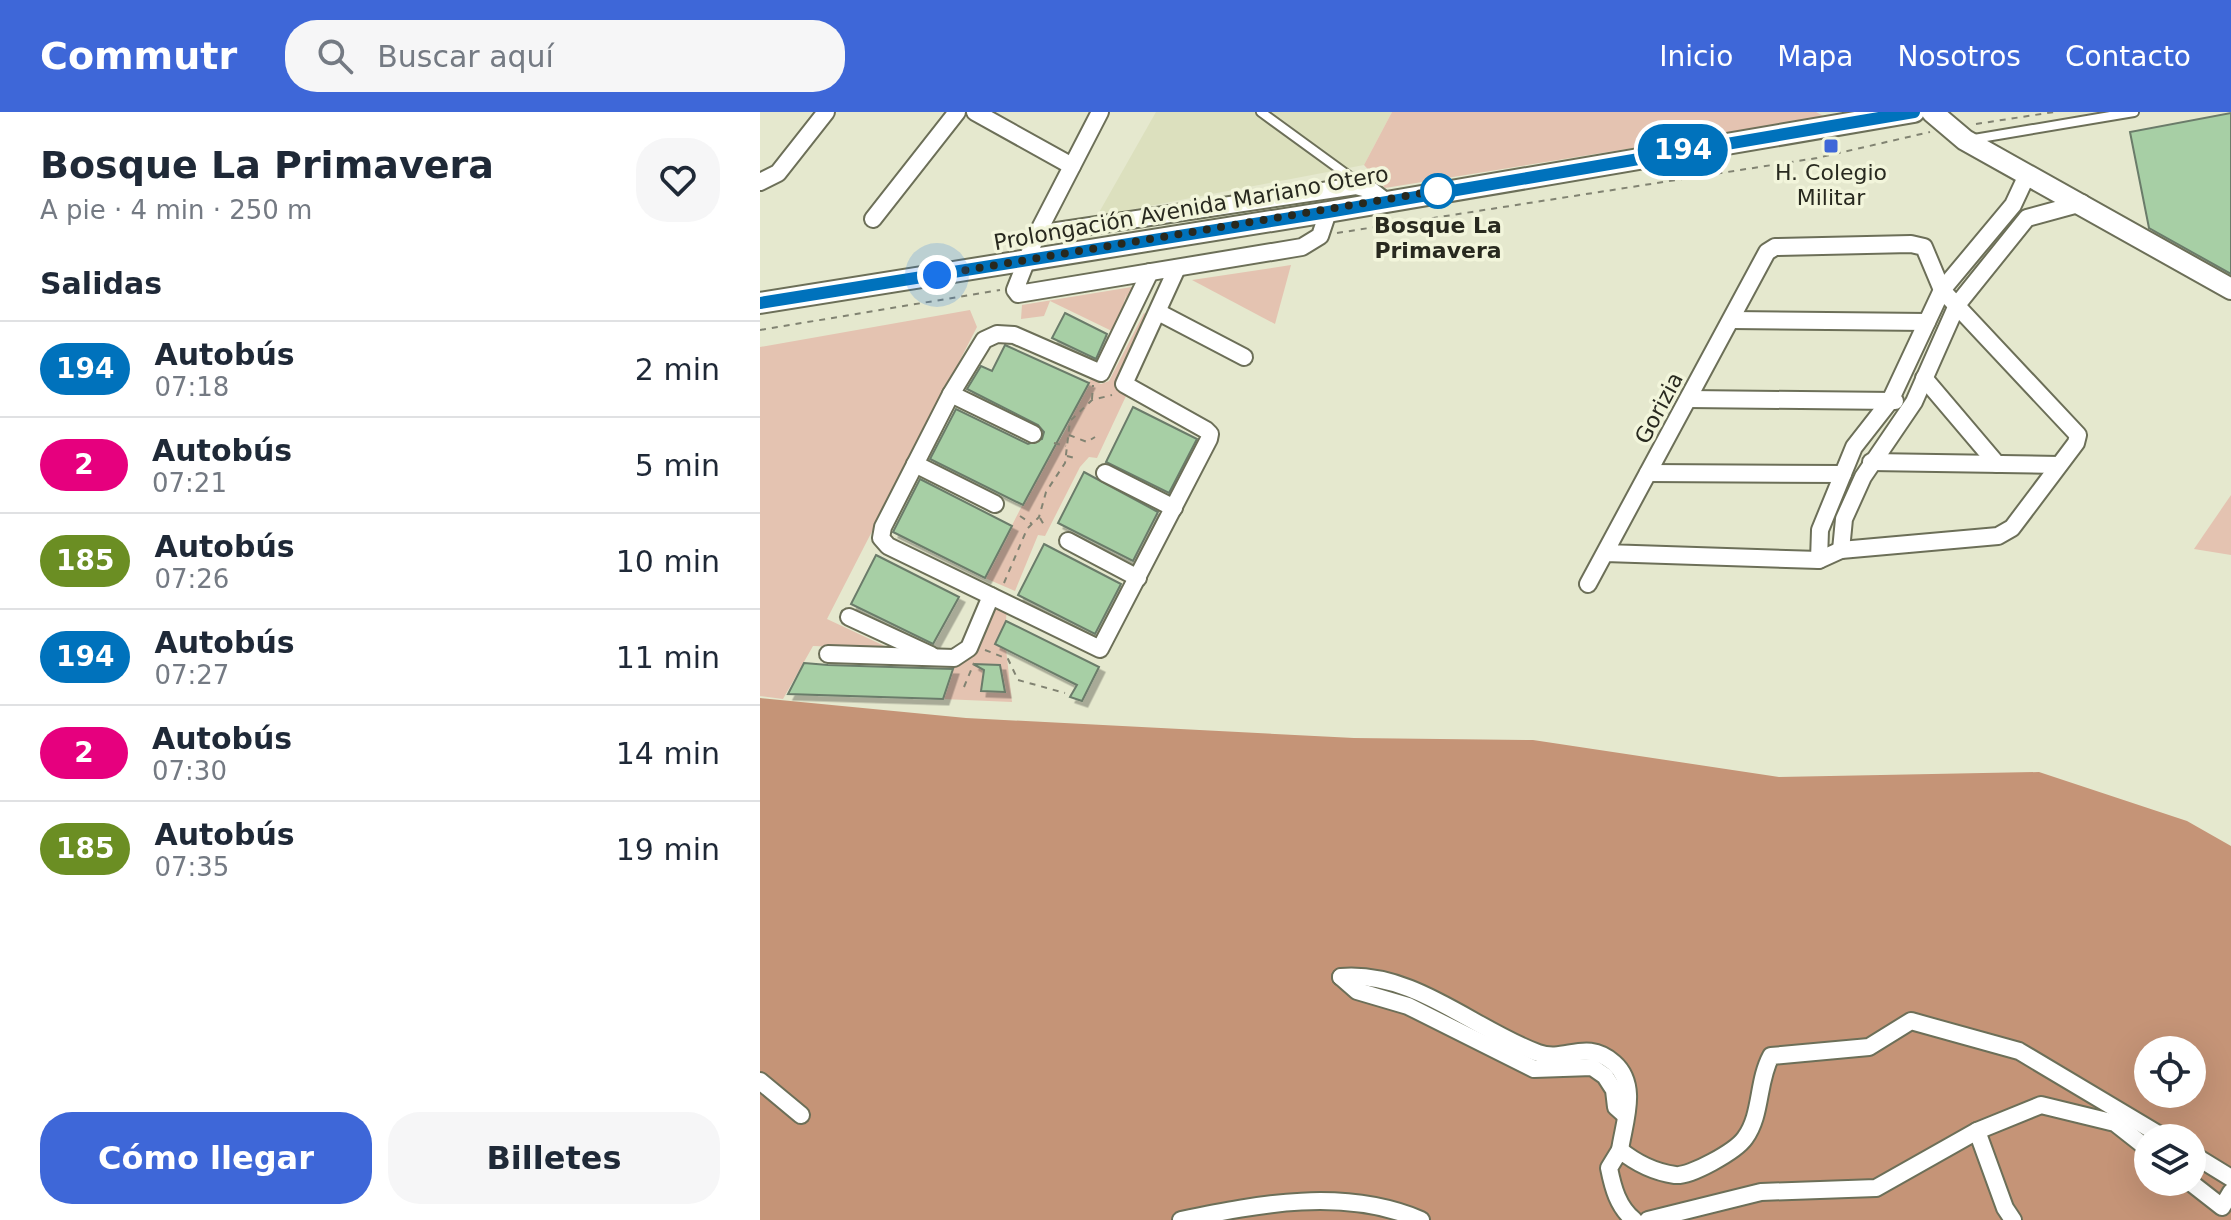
<!DOCTYPE html>
<html lang="es">
<meta charset="utf-8">
<style>
body{margin:0;font-family:"DejaVu Sans",sans-serif;background:#f6f6f7;color:#1f2937;height:100vh;display:flex;flex-direction:column;font-size:30px;white-space:nowrap}
*{box-sizing:border-box;margin:0}
p{font-size:26px;color:#747a83}
.icon{flex:none;width:44px;height:44px;fill:none;stroke:currentColor;stroke-width:2;stroke-linecap:round;stroke-linejoin:round}
.map{position:relative;flex:1;overflow:hidden}
.drawer{display:flex;flex-direction:column;background:#fff;width:760px}
.drawer>*{flex:none}
.badge{padding:0 16px;border-radius:26px;font-size:28px;line-height:52px}
.buttons{position:absolute;left:1374px;top:924px;display:grid;gap:16px}
.buttons a{display:grid;place-items:center;width:72px;height:72px;border-radius:50%;background:#fff;box-shadow:0 8px 32px #0002;font-size:40px}
.you{position:absolute;width:40px;height:40px;margin:-20px;border:6px solid #fff;border-radius:50%;background:#1a73e8;box-shadow:0 0 0 12px #1a73e833}
.map>.badge{position:absolute;translate:-50% -50%;box-shadow:0 0 0 4px #fff}
h2{padding:0 40px;font-size:30px;line-height:72px}
.round{display:grid;place-items:center;flex:none;width:84px;height:84px;border-radius:32px;background:#f6f6f7}
.summary{display:flex;align-items:center;justify-content:space-between;height:136px;padding:0 40px}
h1{font-size:38px;font-weight:600;line-height:60px}
.primary-button{display:flex;gap:16px;margin-top:auto;padding:16px 40px}
.primary-button a{flex:1;height:92px;border-radius:32px;background:#3e67d8;color:#fff;font-size:32px;font-weight:600;line-height:92px;text-align:center}
.primary-button a+a{background:#f6f6f7;color:#1f2937}
ul{padding:0;list-style:none}
li{display:flex;align-items:center;gap:24px;height:96px;padding:0 40px;border-top:2px solid #e0e1e3}
li div{flex:1}
li b{display:block;font-size:30px}
li em{font-style:normal}
li .badge{min-width:88px;font-weight:700;text-align:center}
header{display:flex;align-items:center;gap:48px;box-sizing:border-box;height:112px;padding:0 40px;background:#3e67d8;color:#fff}
header strong{font-size:38px}
nav{display:flex;gap:44px;margin-inline-start:auto;font-size:28px}
.search{width:560px;height:72px;background:#f6f6f7;display:flex;align-items:center;gap:20px;box-sizing:border-box;padding:0 28px;border-radius:32px;color:#747a83;font-size:30px}
main{display:flex;flex:1;min-height:0}
.map>svg:first-child{display:block}
.built{fill:#dce0be}
.green{fill:#e4c3b1}
.forest{fill:#c59477;fill-rule:evenodd}
.building{fill:#a7cfa5;stroke:#6b7c6a;stroke-width:2;filter:url(#shadow)}
.lines{fill:none;stroke-linecap:round;stroke-linejoin:round}
.service-casing{stroke:#6c6f58;stroke-width:12}
.minor-casing{stroke:#6c6f58;stroke-width:20}
.tertiary-casing{stroke:#6c6f58;stroke-width:24}
.path{stroke:#818372;stroke-width:2;stroke-dasharray:6 6;stroke-linecap:butt}
.service{stroke:#fff;stroke-width:8}
.minor{stroke:#fff;stroke-width:16}
.tertiary{stroke:#fff;stroke-width:20}
.line-casing{stroke:#fff;stroke-width:18}
.line{stroke:#0072bc;stroke-width:12}
.walk{stroke:#28291f;stroke-width:8;stroke-dasharray:0 14.4}
.poi-dot{fill:#3e67d8;stroke:#f2f5db;stroke-width:3}
.stop-dot{fill:#fff;stroke:#0072bc;stroke-width:4}
.labels{text-anchor:middle;dominant-baseline:central;stroke-width:7;stroke-linejoin:round;paint-order:stroke}
.poi-label{font-size:22px;fill:#28291f;stroke:#f2f5db}
.street-label{font-size:22px;fill:#28291f;stroke:#f2f5db}
.stop-label{font-size:22px;font-weight:bold;fill:#28291f;stroke:#f2f5db}
</style>
<header>
<strong>Commutr</strong>
<div class="search"><svg class="icon" aria-label="search" viewBox="0 0 24 24"><circle cx="10" cy="10" r="6"/><path d="M15 15l6 6"/></svg>Buscar aquí</div>
<nav><a>Inicio</a><a>Mapa</a><a>Nosotros</a><a>Contacto</a></nav>
</header>
<main>
<section class="drawer">
<div class="summary"><div><h1>Bosque La Primavera</h1><p>A pie · 4 min · 250 m</p></div><a class="round"><svg class="icon" aria-label="heart" viewBox="0 0 24 24"><path d="M12 20l-8-8c-3-5 5-10 8-4 3-6 11-1 8 4z"/></svg></a></div>
<h2>Salidas</h2>
<ul>
<li><span class="badge" style="background:#0072bc;color:#fff">194</span><div><b>Autobús</b><p>07:18</p></div><em>2 min</em></li>
<li><span class="badge" style="background:#e6007e;color:#fff">2</span><div><b>Autobús</b><p>07:21</p></div><em>5 min</em></li>
<li><span class="badge" style="background:#6b8e23;color:#fff">185</span><div><b>Autobús</b><p>07:26</p></div><em>10 min</em></li>
<li><span class="badge" style="background:#0072bc;color:#fff">194</span><div><b>Autobús</b><p>07:27</p></div><em>11 min</em></li>
<li><span class="badge" style="background:#e6007e;color:#fff">2</span><div><b>Autobús</b><p>07:30</p></div><em>14 min</em></li>
<li><span class="badge" style="background:#6b8e23;color:#fff">185</span><div><b>Autobús</b><p>07:35</p></div><em>19 min</em></li>
</ul>
<div class="primary-button"><a>Cómo llegar</a><a>Billetes</a></div>
</section>
<div class="map">
<svg width="1471" height="1108" viewBox="0 0 1471 1108">
<defs>
<filter id="shadow"><feDropShadow dx="5.5" dy="5.5" stdDeviation="0" flood-color="#0004"/></filter>
</defs>
<rect width="100%" height="100%" fill="#e5e8ce"/>
<path class="built" d="M396 0H632L604 53 337 104Z"/>
<g class="green">
<path d="M632 0H1056L1065 5 625 76 604 53Z"/>
<path d="M531 153 515 212 432 168Z"/>
<path d="M378 174 363 205 366 181 358 222 290 189 284 204 261 207 262 193Z"/>
<path d="M210 198 217 215 67 507 131 537 53 534 23 587 0 584V235Z"/>
<path d="M384 201 388 203 355 269V276L366 284 337 346 329 345 320 355 285 424 278 423 255 479 225 466 288 343C310 321 313 292 331 267L341 272 349 269Z"/>
<path d="M1471 383V443L1434 437Z"/>
<path d="M237 487 247 492 246 509 235 531 246 537 252 590 183 587 193 557Z"/>
</g>
<path class="forest" d="M0 586 206 606 594 626 773 628 1019 665 1279 660 1427 709 1471 734V1108H0ZM1388 938H1432V982H1388ZM1388 1026H1432V1070H1388Z"/>
<g class="building">
<path d="M1471 1V162L1389 116 1370 20Z"/>
<path d="M305 201 347 222 336 247 292 226Z"/>
<path d="M245 233 329 271 263 393 170 347 196 297 268 332 282 327 284 320 278 313 207 277 221 254 232 259Z"/>
<path d="M373 295 437 327 409 381 346 350Z"/>
<path d="M324 360 398 400 373 449 298 411Z"/>
<path d="M160 367 252 414 225 466 133 420Z"/>
<path d="M284 432 361 472 335 522 258 483Z"/>
<path d="M116 443 199 485 173 532 91 492Z"/>
<path d="M246 509 339 555 322 589 310 585 317 573 235 532Z"/>
<path d="M44 551 68 553 193 557 183 587 28 582Z"/>
<path d="M213 552 240 553 245 580 221 579 224 558Z"/>
</g>
<g class="lines">
<defs>
<g id="service">
<path d="M501 0 600 72"/>
<path d="M1214 27 1374 0"/>
</g>
<g id="minor">
<path d="M215 0 312 54"/>
<path d="M340 0 277 122 255 178 258 182 542 135 560 124 568 100"/>
<path d="M0 70 18 61 66 0"/>
<path d="M113 107 197 0"/>
<path d="M277 122 596 74 611 78 624 88"/>
<path d="M390 160 341 261 254 223 237 222 224 228 191 282 123 415 121 426 128 434 340 537 449 327 450 322 446 318 364 272 417 156"/>
<path d="M398 200 484 245"/>
<path d="M972 208 1167 210"/>
<path d="M1164 266 1237 352"/>
<path d="M191 282 273 322"/>
<path d="M929 287 1135 289"/>
<path d="M1111 350 1299 353"/>
<path d="M155 352 235 392"/>
<path d="M345 361 414 396"/>
<path d="M888 361 1083 362"/>
<path d="M308 429 378 466"/>
<path d="M1081 438 1084 407 1103 365 1154 290 1197 193 1267 106 1322 91"/>
<path d="M1059 448 1060 418 1094 335 1130 289 1182 178 1253 93 1267 63"/>
<path d="M828 472 1007 140 1015 135 1151 132 1164 135 1182 178 1318 323 1316 331 1252 416 1238 424 1081 438 1059 448 845 441"/>
<path d="M89 505 171 543"/>
<path d="M68 542 194 546 209 536 231 484"/>
<path d="M581 865C654 859 713 917 778 941 806 951 825 926 854 951 879 973 864 1010 860 1038"/>
<path d="M581 865 597 879 648 894 774 957 832 955 845 964 854 978 856 995 865 1003"/>
<path d="M0 969 41 1003"/>
<path d="M1217 1019 1245 1096 1253 1108"/>
<path d="M1432 1042 1471 1066"/>
<path d="M1430 1070 1462 1095 1471 1080"/>
<path d="M421 1108C499 1092 584 1075 661 1108"/>
<path d="M874 1108C858 1095 853 1076 849 1056L860 1038C876 1051 894 1060 915 1063 930 1065 976 1039 985 1026 1002 1003 997 970 1011 944L1109 935 1151 909 1259 939 1405 1026"/>
<path d="M888 1108 1001 1080 1116 1076 1217 1019 1281 993 1355 1011 1388 1037"/>
</g>
<g id="tertiary">
<path d="M1172 0 1205 28 1471 177"/>
<path d="M0 191 568 100 1154 0"/>
</g>
</defs>
<use href="#service" class="service-casing"/>
<use href="#minor" class="minor-casing"/>
<use href="#tertiary" class="tertiary-casing"/>
<g class="path">
<path d="M1216 12 1294 0"/>
<path d="M577 121 1057 46 1170 20"/>
<path d="M0 218 240 178"/>
<path d="M332 287 333 273"/>
<path d="M309 323 327 330 335 325"/>
<path d="M294 331 306 334"/>
<path d="M307 344 318 347"/>
<path d="M260 404 272 412"/>
<path d="M280 406 284 413"/>
<path d="M244 471 267 417 279 405 286 380 305 351 310 309 332 288 352 283"/>
<path d="M225 538 248 547 258 568 305 581"/>
<path d="M204 575 214 551"/>
</g>
<use href="#service" class="service"/>
<use href="#minor" class="minor"/>
<use href="#tertiary" class="tertiary"/>
</g>
<g class="lines">
<defs>
<path id="line" d="M0 191 568 100 1154 0"/>
</defs>
<use href="#line" class="line-casing"/>
<use href="#line" class="line"/>
<path class="walk" d="M177 163 687 77 678 79"/>
</g>
<rect class="poi-dot" x="1063" y="26" width="16" height="16" rx="4"/>
<circle class="stop-dot" cx="678" cy="79" r="16"/>
<g class="labels">
<g class="poi-label">
<text x="1071" y="60">H. Colegio<tspan x="1071" dy="25">Militar</tspan></text>
</g>
<g class="street-label">
<text transform="translate(431 96) rotate(-10)">Prolongación Avenida Mariano Otero</text>
<text transform="translate(899 296) rotate(-62)">Gorizia</text>
</g>
<g class="stop-label">
<text x="678" y="113">Bosque La<tspan x="678" dy="25">Primavera</tspan></text>
</g>
</g>
</svg>
<div class="buttons">
<a><svg class="icon" aria-label="locate" viewBox="0 0 24 24"><circle cx="12" cy="12" r="6"/><path d="M12 2v4M12 18v4M2 12h4M18 12h4"/></svg></a>
<a><svg class="icon" aria-label="layers" viewBox="0 0 24 24"><path d="M12 4l9 5-9 5-9-5zM3 14l9 5 9-5"/></svg></a>
</div>
<div class="you" style="left:177px;top:163px"></div>
<b class="badge" style="left:923px;top:38px;background:#0072bc;color:#fff">194</b>
</div>
</main>
